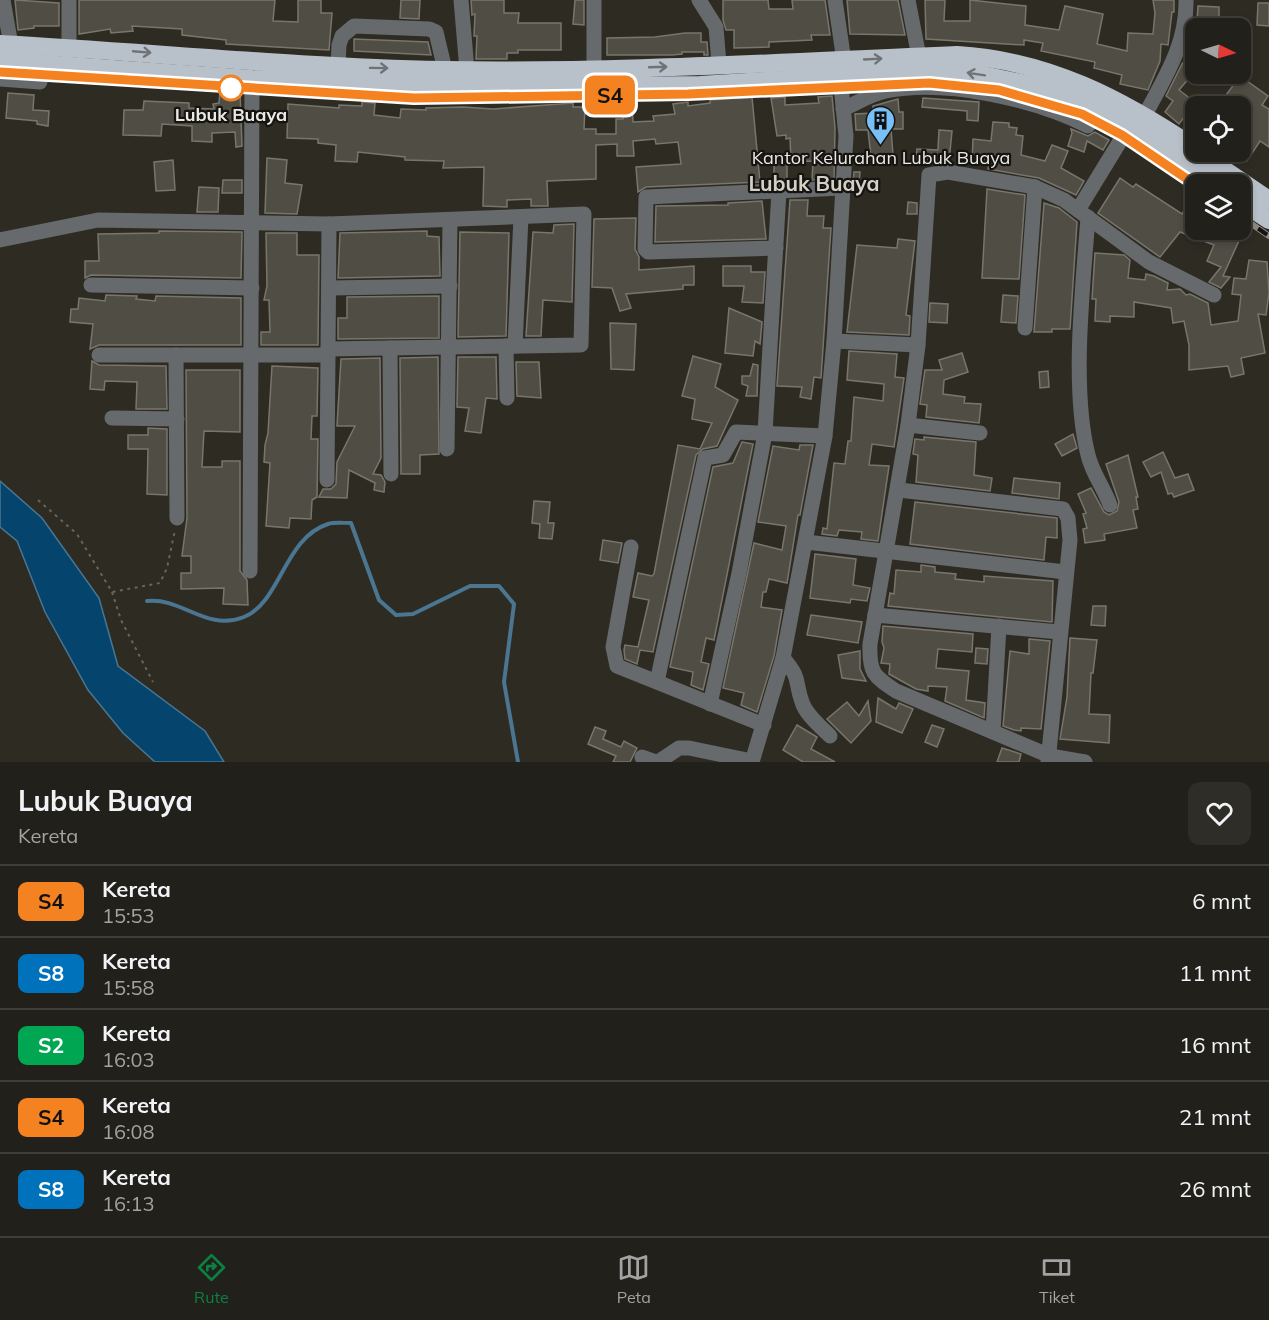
<!DOCTYPE html>
<html lang="id">
<style>
body{margin:0;font-family:Mulish,sans-serif;background:#2e2d27;color:#f1f3f6;height:100vh;display:flex;flex-direction:column;font-size:22px;white-space:nowrap}
*{box-sizing:border-box;margin:0}
p{font-size:20px;color:#a2a3a2}
.icon{flex:none;width:33px;height:33px;fill:none;stroke:currentColor;stroke-width:2;stroke-linecap:round;stroke-linejoin:round}
.map{position:relative;height:762px;overflow:hidden}
.side{display:flex;flex-direction:column;background:#22201a;flex:1}
.side>*{flex:none}
.badge{padding:0 12px;border-radius:9px;font-size:21px;line-height:39px}
.needle{width:39px;rotate:95deg}
.controls{position:absolute;left:1185px;top:18px;display:grid;gap:12px}
.controls a{display:grid;place-items:center;width:66px;height:66px;border-radius:12px;background:#22201a;box-shadow:0 3px 9px #0003,0 0 0 2px #3f3e39;font-size:30px}
.map>.badge{position:absolute;translate:-50% -50%;box-shadow:0 0 0 3px #fff}
.round{display:grid;place-items:center;flex:none;width:63px;height:63px;border-radius:12px;background:#2e2d27}
.head{display:flex;align-items:center;justify-content:space-between;height:102px;padding:0 18px}
h1{font-size:28px;font-weight:700;line-height:45px}
ul{padding:0;list-style:none}
li{display:flex;align-items:center;gap:18px;height:72px;padding:0 18px;border-top:2px solid #3f3e39}
li div{flex:1}
li b{display:block;font-size:22px}
li em{font-style:normal}
li .badge{min-width:66px;font-weight:700;text-align:center}
.dock{display:flex;justify-content:space-around;align-items:center;height:84px;border-top:2px solid #3f3e39;background:#22201a;font-size:16px;color:#a2a3a2}
.dock a{display:grid;justify-items:center;gap:3px}
.dock .on{color:#0b8043}
.map>svg:first-child{display:block}
.water{fill:#05456d;stroke:#4a7691;stroke-width:1.5}
.lines{fill:none;stroke-linecap:round;stroke-linejoin:round}
.stream{stroke:#4a7691;stroke-width:4}
.building{fill:#504d44;stroke:#78766c;stroke-width:1.5}
.path{stroke:#68655e;stroke-width:2;stroke-dasharray:3 4.5;stroke-linecap:butt}
.minor{stroke:#666a6d;stroke-width:15}
.highway{stroke:#b8c1ca;stroke-width:18}
.rail-casing{stroke:#8d8a84;stroke-width:6}
.rail{stroke:#151410;stroke-width:4;stroke-dasharray:11;stroke-linecap:butt}
.oneway{stroke:#6f7376}
.line-casing{stroke:#fff;stroke-width:14}
.line{stroke:#f58220;stroke-width:9}
.stop-dot{fill:#fff;stroke:#f58220;stroke-width:3}
.labels{text-anchor:middle;dominant-baseline:central;stroke-width:4.5;stroke-linejoin:round;paint-order:stroke}
.stop-label{font-size:18px;font-weight:bold;fill:#ebe9e4;stroke:#151410}
.poi-label{font-size:18px;fill:#ebe9e4;stroke:#151410}
.quarter-label{font-size:21px;font-weight:bold;fill:#d3d0c5;stroke:#151410}
</style>
<div class="map">
<svg width="1269" height="762" viewBox="0 0 1269 762">
<rect width="100%" height="100%" fill="#2e2b23"/>
<path class="water" d="M0 481 42 518 99 598 118 666 205 731 224 762H155L123 733 88 690 45 612 17 541 0 527Z"/>
<g class="lines">
<path class="stream" d="M147 601C182 597 206 632 244 617 281 602 284 538 328 524 334 522 343 523 351 523L379 600 396 615 413 614 470 586H499L514 604 504 682 518 762"/>
</g>
<g class="building">
<path d="M15 0 59 3V26H34V28L18 30Z"/>
<path d="M79 0H275L273 21 298 22V0H321V13H332L329 50 226 44V40L182 35V29L132 26 133 31 111 33 110 29 79 34Z"/>
<path d="M401 0H420L419 19 400 18Z"/>
<path d="M471 0H504V13H519L518 23H561V50H518V53H507V59H476L477 36H474L475 14 472 15Z"/>
<path d="M575 0H584V25L573 24Z"/>
<path d="M723 0H768L769 9H793L792 0H825L830 35H811L812 40 769 42V47L734 48V30H726L723 20Z"/>
<path d="M847 0H898L905 35 850 34Z"/>
<path d="M925 0H945L944 21H970V0L1026 6 1025 25 1059 30 1065 6 1103 14 1097 44 1127 51 1128 33 1153 34 1155 13 1153 0H1174V12H1172L1168 45 1161 44 1160 61 1148 90 1120 84 1122 75 1094 68 1095 62 1041 51 1043 43 1024 40V45L926 39Z"/>
<path d="M1258 3H1269V26L1257 25Z"/>
<path d="M1198 6 1219 7V28H1206V21H1197Z"/>
<path d="M685 33H701V42H707L708 55H704V52H682V54L672 55H607V38L655 37Z"/>
<path d="M354 39 428 42 431 55 354 51Z"/>
<path d="M1196 48V70L1179 90 1196 103V123L1185 116 1179 124 1165 112 1173 101 1166 96 1182 64Z"/>
<path d="M1240 76 1268 96 1262 105 1269 109V147L1260 141 1247 161 1240 156V106H1218Z"/>
<path d="M220 91 240 92 242 146 236 147 235 132 212 133V142L192 141V126L162 124 161 136 123 135 124 110H143L144 101 189 103V108L214 109 213 104 219 103Z"/>
<path d="M8 93 34 95 33 110 49 111 48 126 37 124V121L6 118Z"/>
<path d="M832 96 835 128 834 179 812 180 813 161 791 162 790 138 786 139V135L777 136 771 98 785 97V105L819 103 818 97Z"/>
<path d="M752 97 760 182 646 187 638 192 636 167 681 164 678 142 656 144 655 139 633 141 634 156H617V144L596 145V179L547 181 548 206H531V199L507 200V207L483 206 484 167 443 168 444 161 405 160V157L358 152 357 162 335 161 336 145 318 143V139L287 138 288 104 339 108V105L362 106V102L375 103 374 115 400 118 401 109 426 110V108L463 107 493 109 573 103V107H585L584 129H596V134H616V119H623L622 103 632 102 633 122 654 121 653 116 675 114 673 104 688 102V106L710 103V100Z"/>
<path d="M923 98 979 102 978 121 967 120V111L922 107Z"/>
<path d="M898 99 899 112H903V129H891L893 155 871 157 868 130H856L855 114 873 113V106Z"/>
<path d="M993 122 1009 123V127L1017 128 1016 135 1023 136 1021 155 1045 161 1052 145 1068 151 1061 168 1084 181 1076 195 1039 178 988 169 989 164 972 163 973 139 991 141Z"/>
<path d="M1071 129 1088 136 1095 132 1109 140 1103 150 1087 141 1084 152 1068 146 1072 133Z"/>
<path d="M939 130 952 131 949 162 916 163 917 149 938 150Z"/>
<path d="M267 158 287 160 285 183 302 185 297 214 265 213Z"/>
<path d="M173 160 175 190 156 191 154 162Z"/>
<rect x="774" y="161" width="13" height="20"/>
<path d="M854 172H860L859 184 853 183Z"/>
<path d="M1120 178 1133 187 1136 184 1182 214 1186 207 1196 213V230H1235L1242 234 1223 276 1230 277 1221 288 1209 282 1221 267 1207 261 1214 245 1180 232 1160 257 1098 213Z"/>
<path d="M223 180H242V193H222Z"/>
<path d="M199 187 219 188 218 212H197Z"/>
<path d="M987 189 1025 195 1019 279 982 278Z"/>
<path d="M790 200H808L807 216H824L823 228H831L821 378 814 377 811 399 800 397 802 387 777 386Z"/>
<path d="M762 201 766 239 655 242 656 206 728 205V203Z"/>
<path d="M908 202 917 203V214H907Z"/>
<path d="M1044 203 1059 208 1077 222 1070 329H1052V332H1034Z"/>
<path d="M636 218 635 249 639 257V270L694 266V285H683V289L626 294 631 308 620 311 612 288 592 287 594 219Z"/>
<path d="M574 224 572 302 543 300 541 336H526L533 232 553 233 554 225Z"/>
<path d="M159 231 242 232 241 278 91 275 85 278V261H99L98 234 159 233Z"/>
<path d="M427 231V236L439 237 440 276 338 278 340 233Z"/>
<path d="M460 232 509 233 506 336 458 337Z"/>
<path d="M266 233H297V255H319L318 345H261V332H270L269 300H264L267 286Z"/>
<path d="M898 239 915 241 906 315 910 316 909 335 847 332 857 245 897 248Z"/>
<path d="M1095 253 1124 255 1130 260 1128 278 1145 280 1146 274 1154 276 1168 283 1167 290 1180 289 1186 295 1190 294 1208 303 1211 325 1238 321 1241 295 1232 294 1234 278 1246 279 1249 260 1267 262 1269 293 1266 315 1258 314 1265 353 1241 358 1244 374 1231 377 1228 366 1189 370V345L1184 321 1173 323 1171 308 1134 302V317L1110 316V322L1095 321 1096 299H1092Z"/>
<path d="M723 266H751V272H765L763 303 742 302 744 286H723Z"/>
<path d="M106 295 137 296 136 299 155 301 156 296 241 298V345H99L90 349 93 324 70 322 71 309H78L79 298 105 301Z"/>
<path d="M1003 295 1018 296 1016 323 1001 322Z"/>
<path d="M439 296V338L338 339V318H347V297Z"/>
<path d="M930 303 948 304 947 323 929 322Z"/>
<path d="M729 308 762 322 760 344 755 341 753 356 725 353Z"/>
<path d="M610 323 636 324 634 370 611 369Z"/>
<path d="M849 351 897 354 895 377 904 378 894 447 872 444 869 465 889 466 878 541 861 539 862 532 839 530 837 536 822 534 823 528 827 529 834 463 845 464 848 441H851L854 397 883 401 884 384 847 380Z"/>
<path d="M962 353 968 372 944 380 943 394 965 397 964 403 981 404 979 423 926 417 927 405 920 404 925 370H942L939 360Z"/>
<path d="M693 356 721 364 715 387 738 400 717 446 703 449 696 455 653 652 640 650 637 664 625 659 624 650 625 645 638 647 649 600 633 597 638 573 652 576 654 574 678 445 700 449 712 423 692 419 695 399 682 396Z"/>
<path d="M438 357 439 454 420 455V474H401L400 358Z"/>
<path d="M458 357H496L497 399 486 398 481 433 465 431 469 408 457 407Z"/>
<path d="M380 358 381 458 373 474 381 475 385 482 384 492 374 490 375 483 349 470 347 498 319 497 323 489H331L336 484 337 462 355 426H337L341 359Z"/>
<path d="M92 361 99 365 166 366 167 409H136L137 382 105 381 104 390 90 389Z"/>
<path d="M516 362H539L541 398 517 396Z"/>
<path d="M753 364 758 365 757 396H746L748 386 742 384V376H750Z"/>
<path d="M272 366 318 368 317 416H312L311 439H318L317 497 312 500 311 519 290 518 289 528 266 526 270 463 264 462 265 445 268 433Z"/>
<path d="M186 370H240V432L204 431 202 467H222V461H240V571L247 580 248 605 223 604 224 588 181 589V573H191V556H182L187 518Z"/>
<path d="M1048 371 1049 387 1040 388 1039 372Z"/>
<path d="M148 428 167 429V495L147 494 148 449H128V435H148Z"/>
<path d="M1073 434 1077 448 1062 456 1055 444Z"/>
<path d="M924 437 976 442 974 475 992 478 990 491 916 482 918 455 913 454 915 439 924 440Z"/>
<path d="M742 442 753 444 714 640 706 638 701 662 709 664 703 690 691 685 693 672 670 667 713 467 733 463Z"/>
<path d="M800 445H813L800 515H798L787 583 769 579 766 592H763L761 607 782 610 774 656 757 712 741 705 744 693 723 688 754 543 782 550 786 526 758 522 773 446 799 450Z"/>
<path d="M1163 452 1175 478 1188 474 1194 490 1174 497 1172 493 1168 494 1161 472 1151 477 1143 462Z"/>
<path d="M1128 455 1138 497H1136L1138 509 1133 510 1137 528 1104 534 1105 540 1085 543 1083 529 1087 528 1083 514 1086 513 1078 494 1091 488 1104 512 1109 515 1117 511 1119 502 1106 464Z"/>
<path d="M1014 478 1060 483 1059 499 1012 493Z"/>
<path d="M534 501 550 502 548 523H554L552 539 539 538 540 524 532 523Z"/>
<path d="M915 502 1057 518V538L1046 537 1044 560 910 544Z"/>
<path d="M603 540 622 543 618 563 600 560Z"/>
<path d="M815 554 856 559 853 585 870 588 867 601 851 599 850 603 810 598Z"/>
<path d="M921 565 935 567V572L956 574 955 579 984 582V576L1053 581 1052 622 888 606 890 593 894 594 896 570 921 572Z"/>
<path d="M1093 606H1106L1105 626 1091 625Z"/>
<path d="M811 615 862 622 858 643 807 635Z"/>
<path d="M883 626 973 634 972 652 938 649 936 668 969 671 966 700 985 703 984 718 945 701 947 687 928 686V691L916 689 889 674 890 664 881 663 884 648 882 642Z"/>
<path d="M1070 638 1097 640 1093 673H1091L1089 714 1110 715 1109 743 1060 739 1067 697Z"/>
<path d="M1029 639 1050 641 1041 729 1021 728V731L1014 730 1003 726 1010 651 1029 654Z"/>
<path d="M976 648 988 649 987 664 975 663Z"/>
<path d="M860 651V669L866 681 842 678 838 655Z"/>
<path d="M878 698 896 709 899 703 913 709 902 733 876 722Z"/>
<path d="M868 701 871 721 851 743 827 719 847 702 859 716Z"/>
<path d="M797 725 817 737 811 749 835 762H803L783 750Z"/>
<path d="M932 725 944 729 937 747 925 742Z"/>
<path d="M595 727 606 731 603 739 621 747 624 741 637 748 630 762H613L616 756 588 744Z"/>
<path d="M1002 748 1021 754 1019 762H997Z"/>
</g>
<g class="lines">
<g class="path">
<path d="M38 500 77 534 112 592 160 583 167 568 175 530"/>
<path d="M112 592 121 620 153 682"/>
</g>
<g class="minor">
<path d="M3 0 11 45"/>
<path d="M69 0V47"/>
<path d="M461 0 467 70"/>
<path d="M594 0V69"/>
<path d="M699 0 716 27 719 64"/>
<path d="M835 0 844 61"/>
<path d="M908 0 919 57"/>
<path d="M338 67 339 45 342 36 354 26 429 29 436 32 445 70"/>
<path d="M0 79 40 82"/>
<path d="M843 109C857 103 871 94 886 91 945 79 1034 99 1088 126"/>
<path d="M1145 115C1165 77 1187 44 1186 0"/>
<path d="M1078 210 1130 125"/>
<path d="M1088 217C1083 286 1071 388 1088 455 1092 473 1104 488 1110 505"/>
<path d="M0 240 98 220 329 224 584 214 581 345 328 349"/>
<path d="M776 248 648 252 645 249 646 197 842 188"/>
<path d="M91 285 252 288"/>
<path d="M329 288 450 286"/>
<path d="M1025 328 1035 187"/>
<path d="M834 341 918 345"/>
<path d="M506 346 507 398"/>
<path d="M515 346 521 217"/>
<path d="M390 348 391 474"/>
<path d="M99 355H328"/>
<path d="M176 355 177 518"/>
<path d="M112 418 177 419"/>
<path d="M908 425 980 433"/>
<path d="M447 449 450 221"/>
<path d="M327 480 329 224"/>
<path d="M899 490 1063 509 1068 518 1070 540 1048 762"/>
<path d="M806 542 1065 572"/>
<path d="M631 547 613 647 617 666 764 725"/>
<path d="M250 571 252 79"/>
<path d="M875 615 1059 632"/>
<path d="M783 658C802 680 794 680 802 702 806 715 821 727 830 736"/>
<path d="M657 682 705 458 723 455 736 432 825 436"/>
<path d="M710 704 739 573 765 433 779 191"/>
<path d="M993 732 999 626"/>
<path d="M642 757 656 762"/>
<path d="M658 762 679 748H689L752 761"/>
<path d="M752 762 783 658 825 436 834 341 846 136 840 76"/>
<path d="M1085 762 1050 756 896 691C873 676 869 672 870 644L908 425 918 345 929 175 948 172 1035 187 1064 200 1149 262 1214 295"/>
</g>
<g class="highway">
<path d="M0 44C147 52 294 67 442 70 613 73 785 62 957 55 1047 60 1122 99 1196 149"/>
<path d="M0 61 252 79 470 88 700 85 932 71 973 73 1054 90 1088 103 1130 125 1217 184"/>
<path d="M1198 152 1269 200"/>
<path d="M1240 201 1269 220"/>
</g>
<defs>
<g id="rail">
<path d="M0 72 414 98 688 94 929 83 999 90 1082 114 1122 135 1196 185"/>
<path d="M1240 216 1269 236"/>
</g>
</defs>
<use href="#rail" class="rail-casing"/>
<use href="#rail" class="rail"/>
</g>
<defs><path id="oneway-shaft" d="M-6 0H5M1.5-3L5.5 0L1.5 3" fill="none" stroke-width="1.6" stroke-linecap="round" stroke-linejoin="round" transform="scale(1.5)"/></defs>
<g class="oneway">
<use href="#oneway-shaft" transform="translate(142 52) rotate(5)"/>
<use href="#oneway-shaft" transform="translate(873 59) rotate(-3)"/>
<use href="#oneway-shaft" transform="translate(658 67) rotate(-2)"/>
<use href="#oneway-shaft" transform="translate(379 68) rotate(1)"/>
<use href="#oneway-shaft" transform="translate(976 74) rotate(-171)"/>
</g>
<g class="lines">
<defs>
<path id="line" d="M0 72 414 98 688 94 929 83 999 90 1082 114 1122 135 1196 185"/>
</defs>
<use href="#line" class="line-casing"/>
<use href="#line" class="line"/>
</g>
<defs>
<symbol id="building-pin" viewBox="-11 -11 22 30"><path d="M0 17L-7.5 6A9.5 9.5 0 1 1 7.5 6Z" fill="#79bff8" stroke="#151410"/><path d="M-4-6H4V6H1V3H-1V6H-4ZM-2.5-4.3h1.7v1.8h-1.7ZM.8-4.3h1.7v1.8H.8ZM-2.5-1h1.7V.8h-1.7ZM.8-1h1.7V.8H.8Z" fill="#111"/></symbol>
</defs>
<g fill-rule="evenodd">
<use href="#building-pin" x="864" y="104" width="33" height="45"/>
</g>
<circle class="stop-dot" cx="231" cy="88" r="12"/>
<g class="labels">
<g class="stop-label">
<text x="231" y="114">Lubuk Buaya</text>
</g>
<g class="poi-label">
<text x="881" y="157">Kantor Kelurahan Lubuk Buaya</text>
</g>
<g class="quarter-label">
<text x="814" y="183">Lubuk Buaya</text>
</g>
</g>
</svg>
<div class="controls">
<a><svg class="needle" viewBox="-14 -14 28 28"><path d="M0-13l5 13h-10z" fill="#e53935"/><path d="M0 13l5-13h-10z" fill="#a2a3a2"/></svg></a>
<a><svg class="icon" aria-label="locate" viewBox="0 0 24 24"><circle cx="12" cy="12" r="6"/><path d="M12 2v4M12 18v4M2 12h4M18 12h4"/></svg></a>
<a><svg class="icon" aria-label="layers" viewBox="0 0 24 24"><path d="M12 4l9 5-9 5-9-5zM3 14l9 5 9-5"/></svg></a>
</div>
<b class="badge" style="left:610px;top:95px;background:#f58220;color:#111">S4</b>
</div>
<section class="side">
<div class="head"><div><h1>Lubuk Buaya</h1><p>Kereta</p></div><a class="round"><svg class="icon" aria-label="heart" viewBox="0 0 24 24"><path d="M12 20l-8-8c-3-5 5-10 8-4 3-6 11-1 8 4z"/></svg></a></div>
<ul>
<li><span class="badge" style="background:#f58220;color:#111">S4</span><div><b>Kereta</b><p>15:53</p></div><em>6 mnt</em></li>
<li><span class="badge" style="background:#0072bc;color:#fff">S8</span><div><b>Kereta</b><p>15:58</p></div><em>11 mnt</em></li>
<li><span class="badge" style="background:#00a651;color:#fff">S2</span><div><b>Kereta</b><p>16:03</p></div><em>16 mnt</em></li>
<li><span class="badge" style="background:#f58220;color:#111">S4</span><div><b>Kereta</b><p>16:08</p></div><em>21 mnt</em></li>
<li><span class="badge" style="background:#0072bc;color:#fff">S8</span><div><b>Kereta</b><p>16:13</p></div><em>26 mnt</em></li>
</ul>
</section>
<nav class="dock">
<a class="on"><svg class="icon" aria-label="directions" viewBox="0 0 24 24"><path d="M12 3l9 9-9 9-9-9zM9 14v-3h6M13 9l2 2-2 2"/></svg>Rute</a>
<a><svg class="icon" aria-label="map" viewBox="0 0 24 24"><path d="M3 6l6-2 6 2 6-2v14l-6 2-6-2-6 2zM9 4v14M15 6v14"/></svg>Peta</a>
<a><svg class="icon" aria-label="tickets" viewBox="0 0 24 24"><path d="M3 7h18v10H3zM15 7v10"/></svg>Tiket</a>
</nav>
